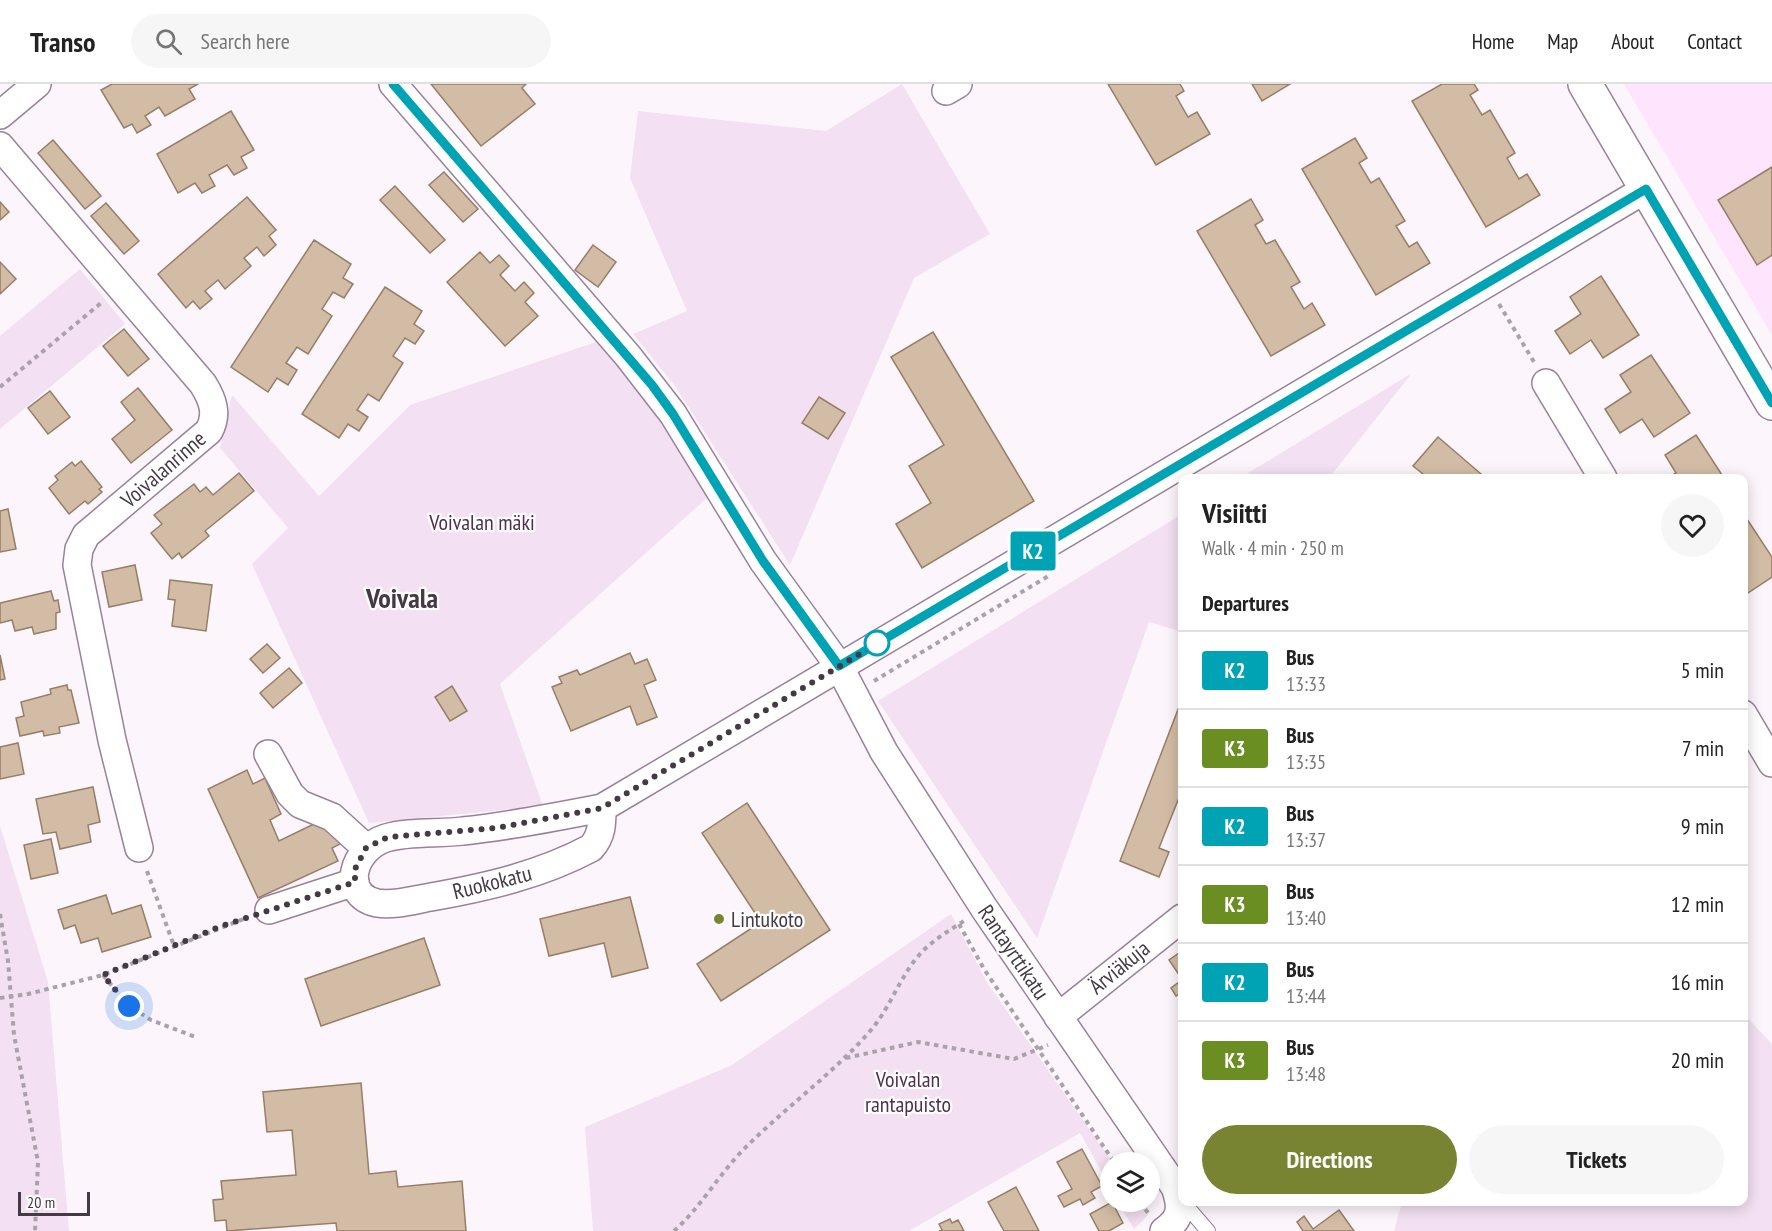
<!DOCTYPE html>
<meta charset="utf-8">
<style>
body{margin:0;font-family:"PT Sans Narrow",sans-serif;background:#f6f6f6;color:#222;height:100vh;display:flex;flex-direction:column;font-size:22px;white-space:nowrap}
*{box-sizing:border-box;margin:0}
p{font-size:20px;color:#767676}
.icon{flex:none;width:33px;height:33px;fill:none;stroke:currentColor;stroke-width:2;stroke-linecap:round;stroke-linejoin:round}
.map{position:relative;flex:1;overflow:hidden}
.side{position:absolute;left:1178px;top:390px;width:570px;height:732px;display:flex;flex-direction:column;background:#fff;border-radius:12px;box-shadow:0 3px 15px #0003}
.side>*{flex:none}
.badge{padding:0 12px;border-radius:4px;font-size:21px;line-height:39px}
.tools{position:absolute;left:1100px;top:1068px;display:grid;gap:12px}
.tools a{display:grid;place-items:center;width:60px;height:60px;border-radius:50%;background:#fff;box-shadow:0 3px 15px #0003;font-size:30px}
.scale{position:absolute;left:18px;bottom:15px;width:72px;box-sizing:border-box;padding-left:6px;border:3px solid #443944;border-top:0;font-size:16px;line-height:21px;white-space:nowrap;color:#443944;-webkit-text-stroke:4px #fff;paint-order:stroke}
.you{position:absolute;width:30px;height:30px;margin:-15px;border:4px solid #fff;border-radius:50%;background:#1a73e8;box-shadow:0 0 0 9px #1a73e833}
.map>.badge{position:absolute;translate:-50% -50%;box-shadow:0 0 0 3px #fff}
h2{padding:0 24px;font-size:22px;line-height:54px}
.round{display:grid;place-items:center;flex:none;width:63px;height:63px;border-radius:32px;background:#f6f6f6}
.summary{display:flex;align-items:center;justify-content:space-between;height:102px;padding:0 24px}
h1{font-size:28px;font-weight:700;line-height:45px}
.cta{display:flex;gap:12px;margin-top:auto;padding:12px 24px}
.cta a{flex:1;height:69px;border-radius:36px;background:#788431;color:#fff;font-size:24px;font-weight:700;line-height:69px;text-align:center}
.cta a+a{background:#f6f6f6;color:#222}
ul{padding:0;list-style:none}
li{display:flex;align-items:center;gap:18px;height:78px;padding:0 24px;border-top:2px solid #e0e0e0}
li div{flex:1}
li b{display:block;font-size:22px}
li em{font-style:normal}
li .badge{min-width:66px;font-weight:700;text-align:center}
header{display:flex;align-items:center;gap:36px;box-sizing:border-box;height:84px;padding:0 30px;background:#fff;border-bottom:2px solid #e0e0e0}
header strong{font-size:28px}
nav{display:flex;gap:33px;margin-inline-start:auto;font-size:21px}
.search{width:420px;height:54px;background:#f6f6f6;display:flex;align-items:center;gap:15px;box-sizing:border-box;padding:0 21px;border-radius:33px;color:#767676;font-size:22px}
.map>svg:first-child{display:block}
.built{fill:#ffe4fe}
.green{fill:#f3e0f2}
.building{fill:#d3bca5;stroke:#977e66;stroke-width:1.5}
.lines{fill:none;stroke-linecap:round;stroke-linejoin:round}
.service-casing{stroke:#9a819a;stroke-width:16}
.minor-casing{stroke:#9a819a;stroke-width:30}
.tertiary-casing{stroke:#9a819a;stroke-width:36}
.path{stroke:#aaa2aa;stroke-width:4;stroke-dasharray:4.5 4.5;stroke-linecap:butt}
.service{stroke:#fff;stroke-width:14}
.minor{stroke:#fff;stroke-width:27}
.tertiary{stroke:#fff;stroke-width:33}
.line-casing{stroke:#fff;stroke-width:14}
.line{stroke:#00a3b4;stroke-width:9}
.walk{stroke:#443944;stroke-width:6;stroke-dasharray:0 10.8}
.stop-dot{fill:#fff;stroke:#00a3b4;stroke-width:3}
.poi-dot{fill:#788431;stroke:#fff;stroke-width:2}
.labels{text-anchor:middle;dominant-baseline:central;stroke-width:4.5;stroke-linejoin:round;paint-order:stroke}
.street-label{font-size:22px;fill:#443944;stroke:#fff}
.park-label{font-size:22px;fill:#502f51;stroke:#fff}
.poi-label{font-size:22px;fill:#443944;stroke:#fff;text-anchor:start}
.district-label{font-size:28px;font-weight:bold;fill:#443944;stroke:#fff}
</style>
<header>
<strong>Transo</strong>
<div class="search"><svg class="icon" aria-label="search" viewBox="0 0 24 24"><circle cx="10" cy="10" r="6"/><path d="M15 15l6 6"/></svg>Search here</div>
<nav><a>Home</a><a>Map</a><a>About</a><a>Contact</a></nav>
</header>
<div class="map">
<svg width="1772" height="1147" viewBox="0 0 1772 1147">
<rect width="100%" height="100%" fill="#fcf6fc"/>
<path class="built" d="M1624 0H1772V251Z"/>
<g class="green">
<path d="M902 0 990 150 914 194 790 481 675 302 633 250 687 227 630 94 638 27 826 47Z"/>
<path d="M80 185 125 240 0 345V252Z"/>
<path d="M602 256 645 310 707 414 500 600 543 722 369 739 252 480 288 444 220 364 232 311 319 412 410 321Z"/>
<path d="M1412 289 1329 394H1240Z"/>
<path d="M1182 430V548L1149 538 1037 854 878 617Z"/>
<path d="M0 742 48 898 69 1147H0Z"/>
<path d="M951 830 988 900 1112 1078 1110 1103 1080 1049 909 1147H593L585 1043 732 981Z"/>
<path d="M1743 929 1772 960V1147H1394L1402 1118H1743Z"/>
<path d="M1118 1118H1139L1148 1131 1134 1145Z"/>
</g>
<g class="building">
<path d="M112 0H198L189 5 195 15 165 32 159 23 145 32 151 41 137 49 132 40 124 44 101 6Z"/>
<path d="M431 0H526L522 4 535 20 481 62Z"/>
<path d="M1108 0H1180L1184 7 1176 12 1188 33 1197 28 1210 50 1156 81Z"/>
<path d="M1252 0H1290L1262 17Z"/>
<path d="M1442 0H1474L1478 6 1470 11 1482 31 1490 26 1515 69 1507 74 1519 95 1527 90 1540 111 1486 143 1412 17Z"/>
<path d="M231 27 254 66 241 73 247 84 234 91 227 81 209 91 215 102 202 109 195 99 178 109 157 70Z"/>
<path d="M1355 54 1367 74 1359 79 1371 99 1379 94 1405 137 1396 142 1409 163 1417 158 1430 179 1376 211 1302 85Z"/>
<path d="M53 56 101 112 85 125 38 69Z"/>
<path d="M1772 83V171L1757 181 1718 116Z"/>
<path d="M444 88 478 125 463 138 429 101Z"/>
<path d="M395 102 445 156 430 169 380 116Z"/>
<path d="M247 113 276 146 269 152 276 161 264 172 257 163 244 174 251 182 225 205 218 196 205 207 212 215 200 225 193 217 186 224 158 190Z"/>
<path d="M1251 115 1263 136 1255 141 1266 160 1275 156 1300 198 1291 203 1304 225 1312 219 1325 241 1271 272 1197 147Z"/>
<path d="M0 118 9 128 0 136Z"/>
<path d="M106 119 139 157 124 170 91 132Z"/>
<path d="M314 156 351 180 343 194 353 200 344 214 333 208 322 225 332 232 308 270 297 263 286 279 297 286 288 301 277 294 268 308 231 283Z"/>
<path d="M593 161 616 178 598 203 575 186Z"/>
<path d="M480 168 490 179 499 171 509 182 500 191 515 207 524 198 534 209 525 218 538 232 505 262 447 198Z"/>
<path d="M0 178 16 195 0 210Z"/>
<path d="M1601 192 1639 251 1603 274 1591 256 1570 270 1555 247 1581 230 1570 213Z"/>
<path d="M385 203 422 227 414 240 424 247 415 260 405 254 393 272 403 279 379 317 368 310 357 326 368 333 359 347 348 340 339 354 302 330Z"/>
<path d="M124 245 149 275 128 292 103 262Z"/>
<path d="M933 248 1034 417 922 484 896 440 931 419 909 382 944 361 891 273Z"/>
<path d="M1651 271 1690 329 1654 353 1642 335 1620 349 1605 325 1631 308 1620 291Z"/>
<path d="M138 304 172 346 131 379 112 355 135 336 121 318Z"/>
<path d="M50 307 70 333 48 350 28 324Z"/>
<path d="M819 313 845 329 828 355 802 339Z"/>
<path d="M1696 351 1724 394H1667L1676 389 1665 371Z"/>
<path d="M1438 353 1481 390 1477 394H1428L1413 382Z"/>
<path d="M81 377 102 403 99 405 102 408 88 420 85 417 69 430 49 404 58 396 55 392 72 378 75 382Z"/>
<path d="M239 389 254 407 205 447 209 452 182 474 179 469 172 475 151 449 162 440 154 431 194 400 200 408 206 403 213 411Z"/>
<path d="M8 425 16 465 0 468V427Z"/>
<path d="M1743 429 1772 473V493L1745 511 1743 507Z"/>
<path d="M135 481 142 516 109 523 102 488Z"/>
<path d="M170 496 212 501 206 547 172 542 175 516 168 515Z"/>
<path d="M51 507 54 517 58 516 60 528 56 529V545L34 550 32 543 15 547 12 536 0 539V519Z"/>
<path d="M267 560 280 574 263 589 250 575Z"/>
<path d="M630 569 635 580 647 575 656 596 644 601 657 633 637 641 630 622 571 647 552 603 562 599 559 593 577 586 580 591Z"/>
<path d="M0 571 5 595 0 596Z"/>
<path d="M289 584 302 599 273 624 260 609Z"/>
<path d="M67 601 68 606H71L79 639 59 643 60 649 44 652 43 647 20 652 16 634 24 632 21 618 51 610 50 605Z"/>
<path d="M452 602 467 627 450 637 435 613Z"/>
<path d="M1182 615V706L1159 764 1169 768 1159 793 1120 777Z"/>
<path d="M18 659 24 690 0 695V663Z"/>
<path d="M247 686 253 700 265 694 281 730 270 736 279 757 320 737 323 744 331 740 340 760 332 764 338 777 258 814 208 705Z"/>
<path d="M93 703 100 738 88 741 91 758 60 765 56 748 43 750 36 715Z"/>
<path d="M747 719 830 846 721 917 697 880 761 838 702 749Z"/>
<path d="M51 755 58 789 31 795 24 761Z"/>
<path d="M106 811 112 830 141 821 151 853 102 868 98 854 81 859 75 841 64 845 58 826Z"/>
<path d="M630 813 648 884 612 893 604 859 549 872 540 835Z"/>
<path d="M424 854 440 901 321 942 305 895Z"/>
<path d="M1182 867V895L1169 876Z"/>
<path d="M1182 896V908L1176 912 1171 904Z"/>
<path d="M361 999 369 1090 396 1087 398 1103 462 1097 466 1147H337L336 1139 227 1147 226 1136 215 1137 213 1116 223 1115 221 1097 296 1091 292 1046 267 1048 263 1008Z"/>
<path d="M1082 1065 1102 1102 1091 1108 1095 1114 1083 1121 1080 1115 1064 1123 1058 1112 1072 1105 1057 1078Z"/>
<path d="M1016 1103 1039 1147H1004L988 1118Z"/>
<path d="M1112 1118 1123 1139 1109 1147H1099L1090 1130Z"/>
<path d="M1339 1126 1354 1147H1303L1297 1138 1304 1132 1313 1145Z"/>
<path d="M950 1135 952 1139 958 1136 964 1147H939L942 1146 939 1140Z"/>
</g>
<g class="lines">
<defs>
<path id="service" d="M1183 1118 1208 1147"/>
<g id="minor">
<path d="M393 0 628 272 673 330 763 477 839 582 884 668 984 824 1175 1103C1182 1123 1182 1134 1164 1147"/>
<path d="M946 7 958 0"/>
<path d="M0 31 37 0"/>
<path d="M0 62 203 300C213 316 218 330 209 347L98 441 86 451 79 465 77 481 112 656 139 764"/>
<path d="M1546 299 1603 394"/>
<path d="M1743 630 1772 679"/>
<path d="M268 670 290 710 300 720 332 733 366 764"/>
<path d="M602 724C602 740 602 752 591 764 540 791 487 803 431 813 414 816 393 822 377 819 339 811 353 764 386 754 408 747 440 750 463 747 510 742 556 733 602 724L1646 105"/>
<path d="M269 826 355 798"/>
<path d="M1058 933 1182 834"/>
</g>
<path id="tertiary" d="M1585 0 1772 319"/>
</defs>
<use href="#service" class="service-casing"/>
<use href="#minor" class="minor-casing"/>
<use href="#tertiary" class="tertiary-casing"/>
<g class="path">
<path d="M1499 220 1534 278"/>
<path d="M0 303 101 219"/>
<path d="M874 597 1050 491"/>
<path d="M147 787 174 862"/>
<path d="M0 830 8 877 14 951 38 1078 35 1147"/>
<path d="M959 840 984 885 1114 1078"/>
<path d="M103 891 129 922 151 936 198 954"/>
<path d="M0 914 28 910 103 891 246 834"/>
<path d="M846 974 918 958 1014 975 1048 961"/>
<path d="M1140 1118 1148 1129"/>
<path d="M674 1147C701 1123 719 1090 745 1064 786 1023 834 989 871 946 888 926 897 901 912 880 925 861 945 849 964 837"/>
</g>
<use href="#service" class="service"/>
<use href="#minor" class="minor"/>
<use href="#tertiary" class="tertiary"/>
</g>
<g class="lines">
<defs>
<path id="line" d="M393 0 652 301 673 330 763 477 839 582 1646 105 1772 319"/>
</defs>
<use href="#line" class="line-casing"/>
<use href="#line" class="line"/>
<path class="walk" d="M129 922 103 891 219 843 355 798V785L366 764 388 753 496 744 602 724 880 558 877 559"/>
</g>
<circle class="stop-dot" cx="877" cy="559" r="12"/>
<circle class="poi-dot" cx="719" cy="835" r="6"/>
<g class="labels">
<g class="street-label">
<text transform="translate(163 385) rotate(-41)">Voivalanrinne</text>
<text transform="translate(492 798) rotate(-14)">Ruokokatu</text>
<text transform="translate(1014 868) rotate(56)">Rantayrttikatu</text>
<text transform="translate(1119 883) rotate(-39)">Ärviäkuja</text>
</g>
<g class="park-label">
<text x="482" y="438">Voivalan mäki</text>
<text x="908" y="995">Voivalan<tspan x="908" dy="25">rantapuisto</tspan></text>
</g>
<g class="poi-label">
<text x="731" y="835">Lintukoto</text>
</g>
<g class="district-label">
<text x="402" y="513">Voivala</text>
</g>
</g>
</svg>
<div class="tools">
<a><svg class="icon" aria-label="layers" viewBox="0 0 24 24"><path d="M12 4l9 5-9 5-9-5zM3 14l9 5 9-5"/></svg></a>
</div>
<div class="scale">20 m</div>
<div class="you" style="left:129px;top:922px"></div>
<b class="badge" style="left:1033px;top:467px;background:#00a3b4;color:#fff">K2</b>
<section class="side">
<div class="summary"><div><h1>Visiitti</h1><p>Walk · 4 min · 250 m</p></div><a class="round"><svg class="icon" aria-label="heart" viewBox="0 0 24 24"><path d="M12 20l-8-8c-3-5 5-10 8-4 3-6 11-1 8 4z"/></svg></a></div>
<h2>Departures</h2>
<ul>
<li><span class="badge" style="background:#00a3b4;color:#fff">K2</span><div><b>Bus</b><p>13:33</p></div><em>5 min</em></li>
<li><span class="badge" style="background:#6b8e23;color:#fff">K3</span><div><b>Bus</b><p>13:35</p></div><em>7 min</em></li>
<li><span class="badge" style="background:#00a3b4;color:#fff">K2</span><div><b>Bus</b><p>13:37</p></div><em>9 min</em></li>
<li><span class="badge" style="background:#6b8e23;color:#fff">K3</span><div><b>Bus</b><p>13:40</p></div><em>12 min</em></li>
<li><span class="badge" style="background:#00a3b4;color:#fff">K2</span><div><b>Bus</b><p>13:44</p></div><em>16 min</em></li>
<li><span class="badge" style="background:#6b8e23;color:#fff">K3</span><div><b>Bus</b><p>13:48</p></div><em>20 min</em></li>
</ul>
<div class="cta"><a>Directions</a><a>Tickets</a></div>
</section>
</div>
